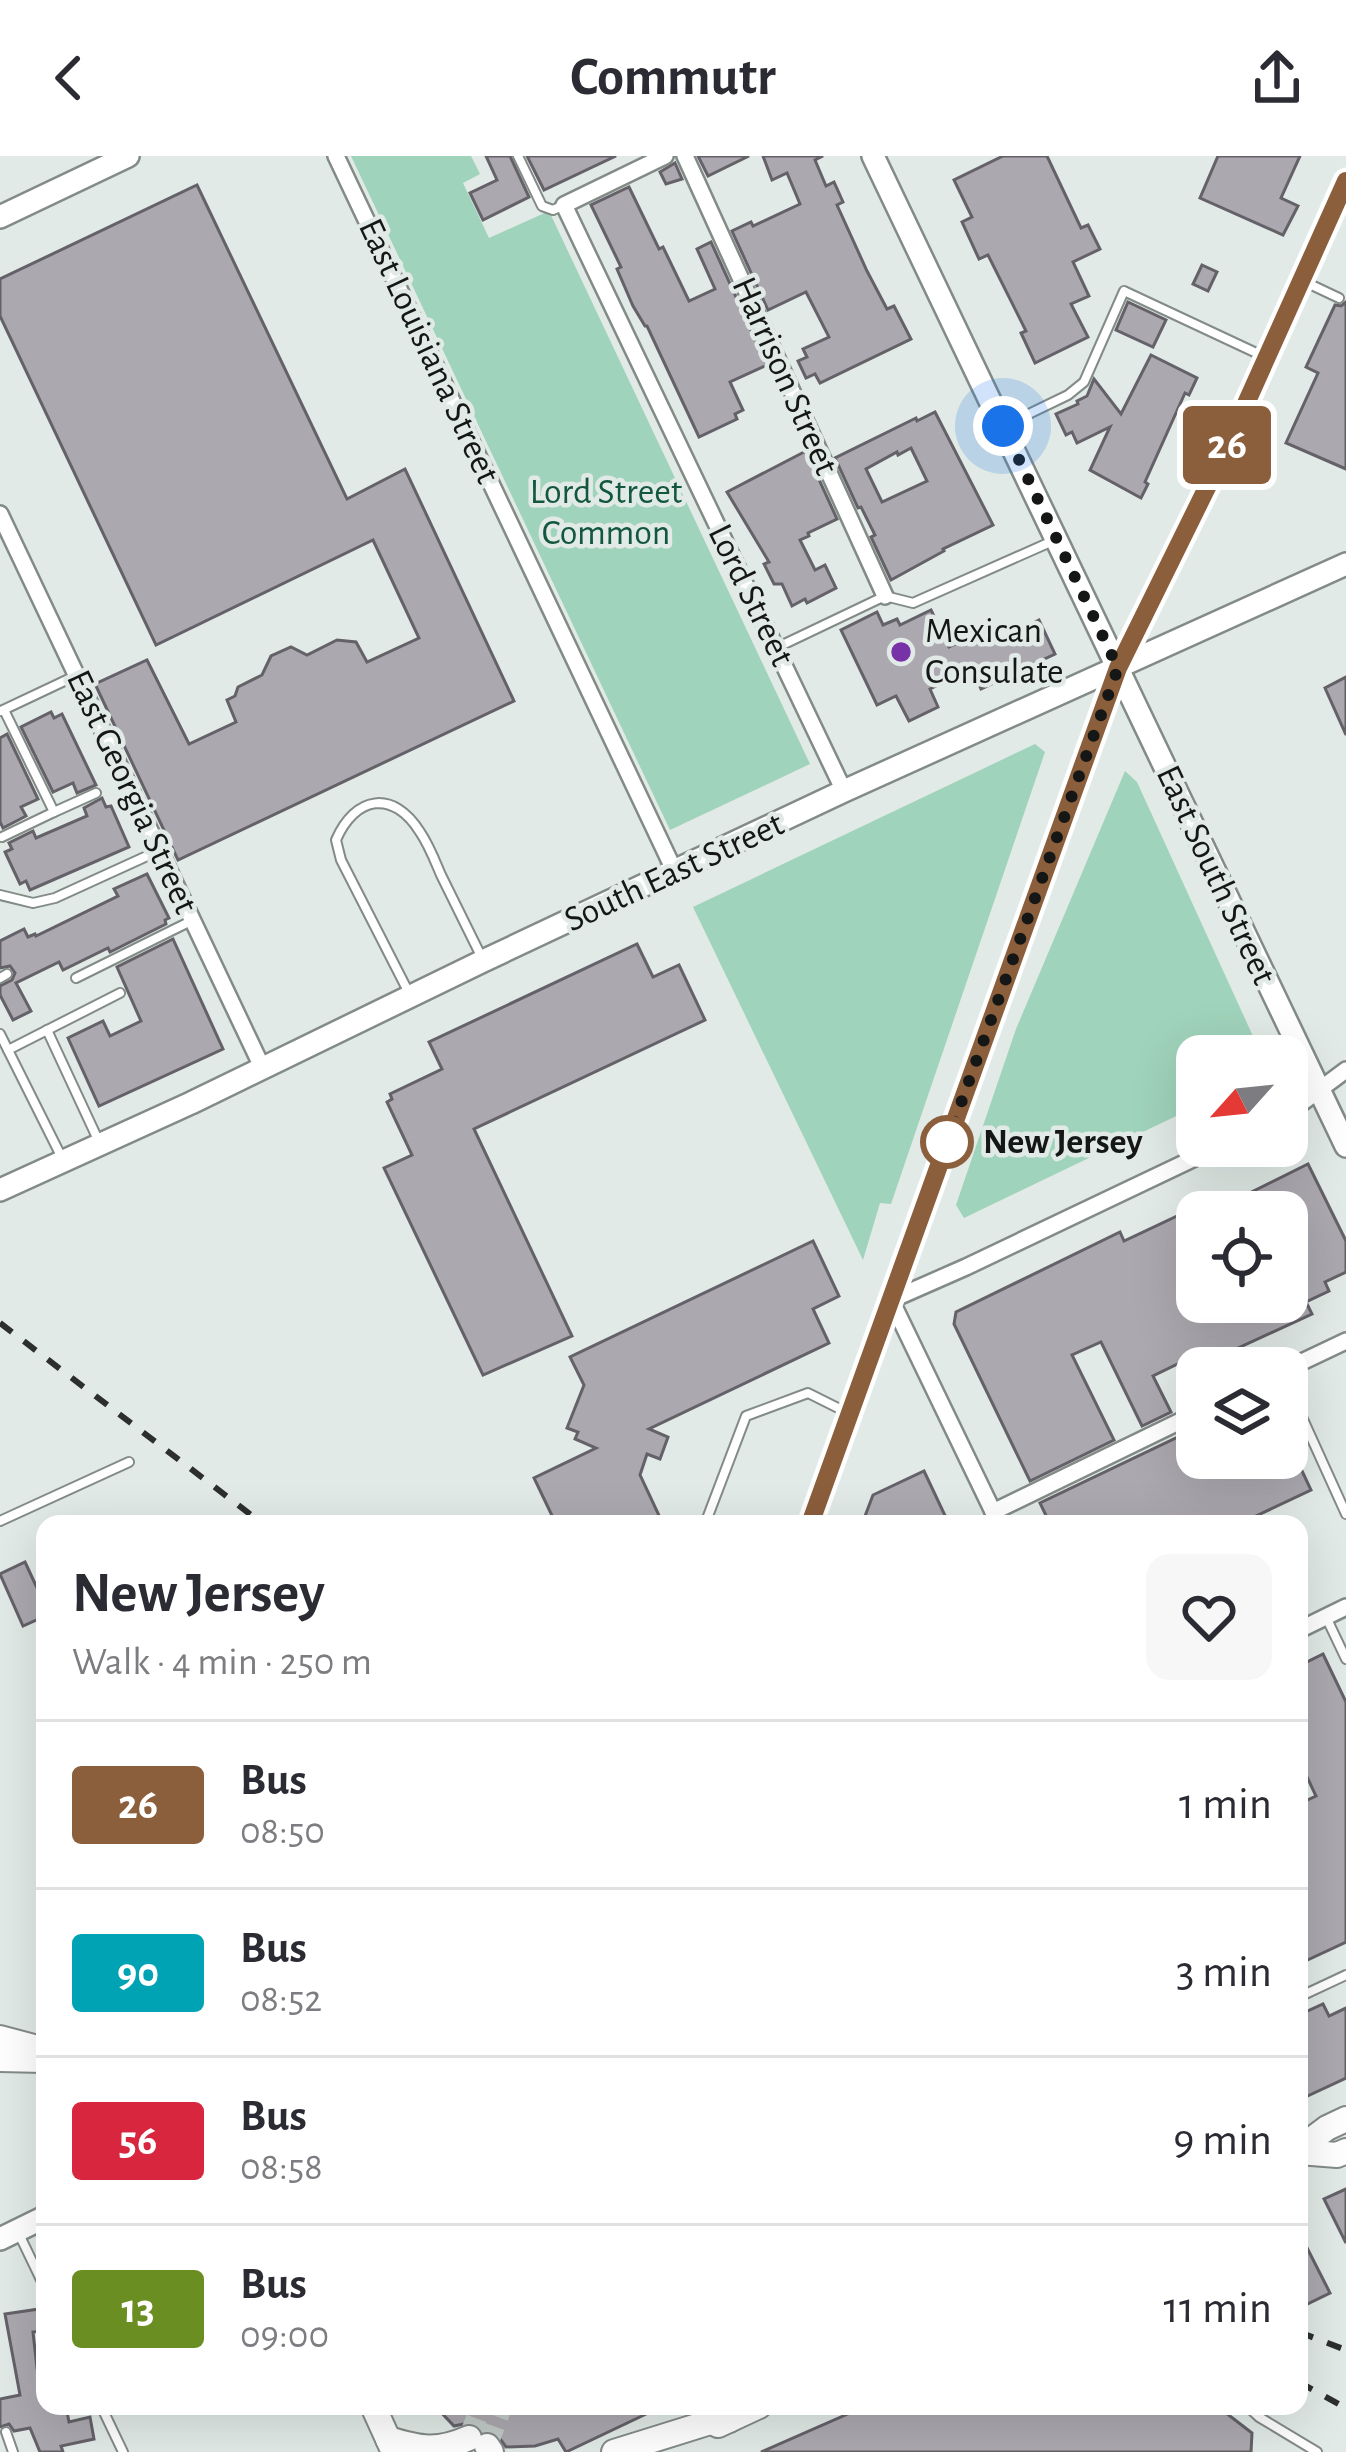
<!DOCTYPE html>
<meta charset="utf-8">
<style>
body{margin:0;font-family:"Alegreya Sans",sans-serif;background:#f7f7f7;color:#2b2b33;height:100vh;display:flex;flex-direction:column;font-size:45px;white-space:nowrap}
*{box-sizing:border-box;margin:0}
p{font-size:39px;color:#7c7c81}
.icon{flex:none;width:66px;height:66px;fill:none;stroke:currentColor;stroke-width:2;stroke-linecap:round;stroke-linejoin:round}
.map{position:relative;flex:1;overflow:hidden}
.drawer{position:absolute;left:36px;top:1359px;width:1272px;height:900px;display:flex;flex-direction:column;background:#fff;border-radius:24px;box-shadow:0 12px 48px #0002}
.drawer>*{flex:none}
.badge{padding:0 24px;border-radius:9px;font-size:42px;line-height:78px}
.needle{width:78px;rotate:243deg}
.tools{position:absolute;left:1176px;top:879px;display:grid;gap:24px}
.tools a{display:grid;place-items:center;width:132px;height:132px;border-radius:24px;background:#fff;box-shadow:0 12px 48px #0002;font-size:60px}
.you{position:absolute;width:60px;height:60px;margin:-30px;border:9px solid #fff;border-radius:50%;background:#1a73e8;box-shadow:0 0 0 18px #1a73e833}
.map>.badge{position:absolute;translate:-50% -50%;box-shadow:0 0 0 6px #fff}
.round{display:grid;place-items:center;flex:none;width:126px;height:126px;border-radius:24px;background:#f7f7f7}
.headline{display:flex;align-items:center;justify-content:space-between;height:204px;padding:0 36px}
h1{font-size:57px;font-weight:700;line-height:90px}
ul{padding:0;list-style:none}
li{display:flex;align-items:center;gap:36px;height:168px;padding:0 36px;border-top:3px solid #e1e1e2}
li div{flex:1}
li b{display:block;font-size:45px}
li em{font-style:normal}
li .badge{min-width:132px;font-weight:700;text-align:center}
header{display:flex;justify-content:space-between;align-items:center;height:156px;padding:0 36px;background:#fff;font-size:54px;font-weight:700}
.map>svg:first-child{display:block}
.green{fill:#a0d3bb}
.building{fill:#aca8af;stroke:#646168;stroke-width:3;fill-rule:evenodd}
.lines{fill:none;stroke-linecap:round;stroke-linejoin:round}
.secondary-tunnel{stroke:#c2cac7;stroke-width:21;stroke-dasharray:21 10;stroke-linecap:butt}
.lane-casing{stroke:#838b87;stroke-width:12}
.street-casing{stroke:#838b87;stroke-width:20}
.secondary-casing{stroke:#838b87;stroke-width:26}
.primary-casing{stroke:#838b87;stroke-width:28}
.lane{stroke:#fff;stroke-width:8}
.street{stroke:#fff;stroke-width:15}
.secondary{stroke:#fff;stroke-width:21}
.primary{stroke:#fff;stroke-width:24}
.rail{stroke:#2c2f2e;stroke-width:6;stroke-dasharray:15 15;stroke-linecap:butt}
.line-casing{stroke:#fff;stroke-width:27}
.line{stroke:#8b5e3c;stroke-width:18}
.walk{stroke:#141716;stroke-width:12;stroke-dasharray:0 21.6}
.poi-dot{fill:#7632a6;stroke:#e1eae6;stroke-width:4.5}
.stop-dot{fill:#fff;stroke:#8b5e3c;stroke-width:6}
.labels{text-anchor:middle;dominant-baseline:central;stroke-width:9;stroke-linejoin:round;paint-order:stroke}
.street-label{font-size:36px;fill:#141716;stroke:#e1eae6}
.park-label{font-size:36px;fill:#13573f;stroke:#e1eae6}
.poi-label{font-size:36px;fill:#141716;stroke:#e1eae6;text-anchor:start}
.stop-label{font-size:36px;font-weight:bold;fill:#141716;stroke:#e1eae6;text-anchor:start}
</style>
<header><svg class="icon" aria-label="back" viewBox="0 0 24 24"><path d="M15 5l-7 7 7 7"/></svg>Commutr<svg class="icon" aria-label="share" viewBox="0 0 24 24"><path d="M12 15V3M7 8l5-5 5 5M5 13v7h14v-7"/></svg></header>
<div class="map">
<svg width="1346" height="2296" viewBox="0 0 1346 2296">
<rect width="100%" height="100%" fill="#e1eae6"/>
<g class="green">
<path d="M351 0H471L480 18 463 27 489 82 549 55 810 608 670 674Z"/>
<path d="M1035 588 1045 596 891 1048 880 1047 863 1104 693 751Z"/>
<path d="M1125 615 1137 626 1262 900H1197V950L964 1062 956 1049 1016 873Z"/>
</g>
<g class="building">
<path d="M486 0H510L529 41 483 64 470 37 497 24Z"/>
<path d="M527 0H616L544 34Z"/>
<path d="M698 0H749L708 20Z"/>
<path d="M763 0H823L815 4 826 30 834 26 843 46 837 49 867 115 887 153 894 150 911 183 820 227 815 218 806 222 798 205 807 201 803 193 829 181 806 136 768 154 732 75 751 66 753 70 800 48 787 17 772 24Z"/>
<path d="M1003 0H1047L1081 72 1088 69 1100 93 1073 106 1089 140 1071 148 1088 181 1035 207 1021 177 1026 175 988 99 979 103 962 66 972 61 954 24Z"/>
<path d="M1218 0H1300L1281 42 1298 50 1283 79 1200 42Z"/>
<path d="M675 7 682 23 666 28 660 16Z"/>
<path d="M197 29 347 343 405 313 514 545 178 704 95 528 147 504 189 588 236 566 227 544 235 540 238 531 262 519 271 500 291 491 307 499 337 484 356 486 367 506 419 482 373 384 156 489 0 160V123Z"/>
<path d="M629 31 659 93 663 91 689 145 715 133 697 93 711 86 767 209 730 226 743 254 735 258 737 263 699 281 647 170H645L633 150 617 113 621 111 591 49Z"/>
<path d="M1202 109 1217 116 1208 135 1193 128Z"/>
<path d="M1128 146 1166 164 1153 191 1116 174Z"/>
<path d="M1346 146V313L1286 287 1318 217 1306 211 1335 149 1341 150Z"/>
<path d="M1151 199 1197 222 1189 239 1185 237 1145 326 1148 328 1141 342 1090 314 1110 271 1077 287 1072 276 1066 279 1056 258 1078 248 1077 245 1087 240 1094 223 1121 258Z"/>
<path d="M935 256 993 369 943 393 944 395 891 424 871 381 875 379 861 351 858 352 835 302 916 262 917 265ZM911 292 927 325 882 346 866 313 897 296 898 299Z"/>
<path d="M806 295 837 363 808 377 809 380 800 384 815 414 825 409 836 432 807 447 805 443 792 450 782 428H774L764 408 769 406 727 336Z"/>
<path d="M931 454 949 491 990 471 997 485 1039 464 1055 498 981 533 972 513 930 533 938 551 909 565 896 540 877 549 841 474 877 456 883 469 897 463 900 469Z"/>
<path d="M1346 521V579L1325 532Z"/>
<path d="M51 556 54 562 62 558 96 629 77 637 73 627 53 636 21 571Z"/>
<path d="M7 578 38 643 21 651 26 660 3 672 0 666V582Z"/>
<path d="M102 642 106 651 111 650 129 691 30 734 26 725 20 728 5 696 12 693 9 687 33 675 36 682 87 660 84 652Z"/>
<path d="M147 718 169 762 165 764 166 768 110 796 108 792 63 814 59 806 16 827 31 855 13 864 0 839V830L12 824 15 817 10 810 0 812V785L24 773 28 781 35 778 36 780 118 740 114 733Z"/>
<path d="M173 783 223 893 99 950 68 882 103 865 110 880 141 865 117 811Z"/>
<path d="M637 788 653 821 679 809 705 864 474 973 572 1180 483 1219 384 1012 412 999 387 946 392 943 390 938 442 913 429 886Z"/>
<path d="M1308 1008 1346 1085V1116L1325 1126 1329 1135 1306 1146 1312 1158 1199 1210 1194 1200 1153 1220 1171 1256 1142 1270 1101 1186 1072 1199 1114 1284 1030 1325 954 1168 956 1156 1120 1076 1124 1085 1190 1054 1197 1066V1146H1287V1056H1211Z"/>
<path d="M813 1085 839 1140 813 1153 829 1187 649 1273 668 1281 660 1303 647 1298 640 1319 663 1368H556L534 1322 596 1292 575 1283 578 1276 567 1272 584 1229 570 1201Z"/>
<path d="M1197 1272V1302H1296L1311 1334 1254 1361 1257 1368H1050L1040 1347Z"/>
<path d="M924 1315 949 1368H862L873 1339Z"/>
<path d="M25 1406 45 1449V1460L23 1470 0 1418Z"/>
<path d="M1323 1498 1346 1546V1786L1299 1808V1648L1316 1640 1299 1604V1510Z"/>
<path d="M1323 1848 1329 1860 1346 1852V1922L1299 1944V1859Z"/>
<path d="M1346 2033V2087L1324 2043Z"/>
<path d="M1299 2076 1330 2137 1299 2152Z"/>
<path d="M39 2153 43 2175 33 2176 37 2212 45 2211V2250H66L69 2266 90 2261 94 2283 61 2290 63 2296H40L30 2272 14 2275 9 2268 0 2271V2243L20 2239 5 2158Z"/>
<path d="M435 2250H663L566 2296 558 2283 535 2290 506 2291 495 2276 483 2274 473 2266 454 2270Z"/>
<path d="M866 2250H1217L1252 2277 1251 2296H761Z"/>
</g>
<g class="lines">
<g class="secondary-tunnel">
<path d="M469 2282 481 2250"/>
<path d="M487 2290 502 2250"/>
</g>
<defs>
<g id="lane">
<path d="M518 0 542 50 553 54 564 49"/>
<path d="M1303 125 1339 142"/>
<path d="M1006 269 1068 239 1084 226 1124 135 1265 201"/>
<path d="M778 491 885 440 913 447 1055 384"/>
<path d="M4 554 54 656 96 637"/>
<path d="M1 555 75 520"/>
<path d="M2 681 54 656"/>
<path d="M0 739 33 747 55 742 158 695"/>
<path d="M0 822 7 818"/>
<path d="M76 822 191 765"/>
<path d="M410 839 341 704 336 684C355 640 393 633 420 676 429 689 435 705 441 719 455 747 469 776 483 804"/>
<path d="M47 874 100 988"/>
<path d="M0 878 61 1000"/>
<path d="M8 894 120 837"/>
<path d="M1287 1228 1346 1358"/>
<path d="M0 1365 129 1306"/>
<path d="M705 1368 746 1260 808 1237 848 1257"/>
<path d="M1326 1461 1346 1503"/>
<path d="M1299 1841 1346 1819"/>
<path d="M18 2076 45 2132"/>
<path d="M101 2250 123 2296"/>
<path d="M1247 2250 1259 2261 1317 2296"/>
<path d="M6 2276 13 2296"/>
</g>
<g id="street">
<path d="M336 0 675 716"/>
<path d="M665 0 564 49 844 635"/>
<path d="M685 0 885 440"/>
<path d="M0 358 263 913"/>
<path d="M1287 958 1346 914"/>
<path d="M1287 1213 1346 1185"/>
<path d="M993 1356 1197 1257"/>
<path d="M999 1368 891 1144 966 1111 1220 990"/>
<path d="M1299 1474 1346 1451"/>
</g>
<g id="secondary">
<path d="M873 0 1346 990"/>
<path d="M0 61 128 0"/>
<path d="M0 1034 191 947 483 805 844 635 1346 408"/>
<path d="M810 1368 1118 512 1222 300 1346 25"/>
<path d="M0 2083 45 2061"/>
</g>
<g id="primary">
<path d="M0 1882 45 1894"/>
<path d="M0 1903 43 1904"/>
<path d="M1299 1993 1327 1972 1346 1963"/>
<path d="M1299 1996 1337 1999 1346 1995"/>
<path d="M373 2250 393 2294"/>
<path d="M718 2269 759 2250"/>
<path d="M388 2283C421 2293 437 2296 469 2282"/>
<path d="M487 2290 491 2296"/>
<path d="M614 2296 707 2267 729 2264"/>
</g>
</defs>
<use href="#lane" class="lane-casing"/>
<use href="#street" class="street-casing"/>
<use href="#secondary" class="secondary-casing"/>
<use href="#primary" class="primary-casing"/>
<use href="#lane" class="lane"/>
<use href="#street" class="street"/>
<use href="#secondary" class="secondary"/>
<use href="#primary" class="primary"/>
<g class="rail">
<path d="M0 1167 263 1368"/>
<path d="M1299 2176 1346 2194"/>
<path d="M1299 2226 1346 2252"/>
</g>
</g>
<g class="lines">
<defs>
<path id="line" d="M810 1368 1118 512 1222 301 1346 25"/>
</defs>
<use href="#line" class="line-casing"/>
<use href="#line" class="line"/>
<path class="walk" d="M947 986 1118 512 1003 270"/>
</g>
<circle class="poi-dot" cx="901" cy="496" r="12"/>
<circle class="stop-dot" cx="947" cy="986" r="24"/>
<g class="labels">
<g class="street-label">
<text transform="translate(429 195) rotate(65)">East Louisiana Street</text>
<text transform="translate(785 220) rotate(66)">Harrison Street</text>
<text transform="translate(751 439) rotate(64)">Lord Street</text>
<text transform="translate(132 636) rotate(65)">East Georgia Street</text>
<text transform="translate(674 716) rotate(-25)">South East Street</text>
<text transform="translate(1216 719) rotate(65)">East South Street</text>
</g>
<g class="park-label">
<text x="606" y="336">Lord Street<tspan x="606" dy="41">Common</tspan></text>
</g>
<g class="poi-label">
<text x="925" y="475">Mexican<tspan x="925" dy="41">Consulate</tspan></text>
</g>
<g class="stop-label">
<text x="983" y="986">New Jersey</text>
</g>
</g>
</svg>
<div class="tools">
<a><svg class="needle" viewBox="-14 -14 28 28"><path d="M0-13l5 13h-10z" fill="#e53935"/><path d="M0 13l5-13h-10z" fill="#7c7c81"/></svg></a>
<a><svg class="icon" aria-label="locate" viewBox="0 0 24 24"><circle cx="12" cy="12" r="6"/><path d="M12 2v4M12 18v4M2 12h4M18 12h4"/></svg></a>
<a><svg class="icon" aria-label="layers" viewBox="0 0 24 24"><path d="M12 4l9 5-9 5-9-5zM3 14l9 5 9-5"/></svg></a>
</div>
<div class="you" style="left:1003px;top:270px"></div>
<b class="badge" style="left:1227px;top:289px;background:#8b5e3c;color:#fff">26</b>
<section class="drawer">
<div class="headline"><div><h1>New Jersey</h1><p>Walk · 4 min · 250 m</p></div><a class="round"><svg class="icon" aria-label="heart" viewBox="0 0 24 24"><path d="M12 20l-8-8c-3-5 5-10 8-4 3-6 11-1 8 4z"/></svg></a></div>
<ul>
<li><span class="badge" style="background:#8b5e3c;color:#fff">26</span><div><b>Bus</b><p>08:50</p></div><em>1 min</em></li>
<li><span class="badge" style="background:#00a3b4;color:#fff">90</span><div><b>Bus</b><p>08:52</p></div><em>3 min</em></li>
<li><span class="badge" style="background:#d7263d;color:#fff">56</span><div><b>Bus</b><p>08:58</p></div><em>9 min</em></li>
<li><span class="badge" style="background:#6b8e23;color:#fff">13</span><div><b>Bus</b><p>09:00</p></div><em>11 min</em></li>
</ul>
</section>
</div>
